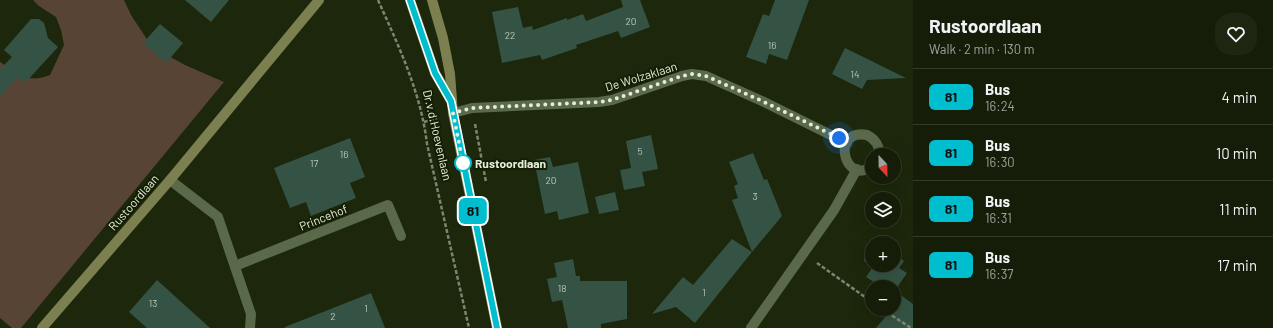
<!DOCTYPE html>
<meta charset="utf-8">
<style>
body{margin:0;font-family:Barlow,sans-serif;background:#1e2612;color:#f1f3f6;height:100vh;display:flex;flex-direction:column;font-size:15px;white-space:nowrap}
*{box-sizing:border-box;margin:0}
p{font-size:13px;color:#9da29c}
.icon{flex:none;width:22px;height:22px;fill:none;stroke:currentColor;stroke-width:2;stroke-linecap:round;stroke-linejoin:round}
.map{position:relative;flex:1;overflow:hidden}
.details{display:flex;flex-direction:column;background:#151d08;width:360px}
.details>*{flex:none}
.badge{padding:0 8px;border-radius:6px;font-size:14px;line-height:26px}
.needle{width:26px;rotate:158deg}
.fabs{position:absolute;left:865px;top:148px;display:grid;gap:8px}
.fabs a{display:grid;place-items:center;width:36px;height:36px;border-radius:50%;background:#151d08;box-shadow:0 4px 16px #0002,0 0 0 1px #343b29;font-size:20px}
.you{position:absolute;width:20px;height:20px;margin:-10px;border:3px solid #fff;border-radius:50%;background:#1a73e8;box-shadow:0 0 0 6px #1a73e833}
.map>.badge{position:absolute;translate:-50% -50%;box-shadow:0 0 0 2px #fff}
.round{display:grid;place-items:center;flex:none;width:42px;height:42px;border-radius:16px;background:#1e2612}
.overview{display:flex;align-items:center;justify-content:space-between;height:68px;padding:0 16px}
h1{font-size:19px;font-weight:700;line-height:30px}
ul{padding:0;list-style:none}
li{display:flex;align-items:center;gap:12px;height:56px;padding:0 16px;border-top:1px solid #343b29}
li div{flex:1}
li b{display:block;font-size:15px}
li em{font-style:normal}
li .badge{min-width:44px;font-weight:700;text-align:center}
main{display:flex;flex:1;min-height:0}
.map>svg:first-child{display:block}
.green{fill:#584434}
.building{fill:#355344}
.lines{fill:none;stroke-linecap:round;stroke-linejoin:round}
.path{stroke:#7c866f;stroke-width:2.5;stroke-dasharray:4 2;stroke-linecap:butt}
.street{stroke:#5a694a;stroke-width:10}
.secondary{stroke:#7c8051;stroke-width:10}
.line-casing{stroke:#fff;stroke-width:9}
.line{stroke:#00becd;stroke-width:6}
.walk{stroke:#e4eddb;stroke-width:4;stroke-dasharray:0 7.2}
.stop-dot{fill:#fff;stroke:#00becd;stroke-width:2}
.labels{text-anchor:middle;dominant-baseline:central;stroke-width:4;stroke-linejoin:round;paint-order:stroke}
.number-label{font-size:10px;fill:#b8c6b5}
.street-label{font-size:12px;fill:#e4eddb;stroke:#131e03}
.stop-label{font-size:12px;font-weight:bold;fill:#e4eddb;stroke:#131e03;text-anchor:start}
</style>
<main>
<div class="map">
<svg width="913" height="328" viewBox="0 0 913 328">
<rect width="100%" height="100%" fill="#1c270b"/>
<path class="green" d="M33 0H124L131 15 152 47 185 65 224 82 21 328H12L0 318V62C19 74 27 84 50 75L64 45 61 30 56 17 39 6Z"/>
<g class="building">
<path d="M185 0H229L211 22Z"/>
<path d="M621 0H640L650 27 621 38 618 31 576 45 577 48 542 60 540 55 502 63 492 12 518 7 523 28 532 26 533 30 567 18V20L583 14 586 21 623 7Z"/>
<path d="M775 0H809L787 60 769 54 766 64 746 57 763 14 769 16Z"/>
<path d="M31 19H39L44 23 48 38 58 47 25 83 18 77 0 96V69L12 57 4 50Z"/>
<path d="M160 24 183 43 166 63 143 43Z"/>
<path d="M845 48 906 78 867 80 862 89 832 74Z"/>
<path d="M651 135 658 169 642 172 645 186 624 190 620 170 631 168 626 141Z"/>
<path d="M350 138 365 177 350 183 356 198 311 216 306 202 290 208 274 168Z"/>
<path d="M753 153 764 180 767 179 782 216 752 252 732 200 738 198 734 186 738 184 729 162Z"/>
<path d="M550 157 553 167 578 162 589 213 559 220 557 211 545 214 534 160Z"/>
<path d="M615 192 619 210 599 214 595 197Z"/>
<path d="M732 239 752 252 695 323 676 307 652 314 683 277 693 285Z"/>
<path d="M872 245V265H894V254L904 261 899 268 907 273 894 292V287H882L866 277 873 267 864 261 866 248Z"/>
<path d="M573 259 576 276H580V281H627V319L601 324V328H568L562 300 552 302 547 279 557 277 554 263Z"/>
<path d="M157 280 189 309 210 328H147L129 312Z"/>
<path d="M371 293 385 328H285V327Z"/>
<path d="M902 296 913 304V328H876L892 309H894V306Z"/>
</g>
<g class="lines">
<g class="path">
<path d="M378 0C399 47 421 93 427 144L469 328"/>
<path d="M424 122 437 118"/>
<path d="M475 124 486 182"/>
<path d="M817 263 872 302"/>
<path d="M882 309 911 328"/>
</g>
<g class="street">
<path d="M453 113 472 108 599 102 612 100 682 76 692 74 706 76 762 101 847 143"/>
<path d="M872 167C843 185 831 128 867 135 875 139 880 146 879 155"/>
<path d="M170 180 218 217 251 314 250 328"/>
<path d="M235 266 388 205 401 236"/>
<path d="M751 328 834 210 857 169"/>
</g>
<g class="secondary">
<path d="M410 0 435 73 450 99"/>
<path d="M432 0 443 38 450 74 453 113 497 328"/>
<path d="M42 328 170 180 319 0"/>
</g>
</g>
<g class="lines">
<defs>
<path id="line" d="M410 0 435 73 451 101 497 328"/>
</defs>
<use href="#line" class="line-casing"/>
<use href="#line" class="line"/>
<path class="walk" d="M463 163 453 113 472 108 600 102 612 100 682 76 692 74 706 76 762 101 839 138"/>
</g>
<circle class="stop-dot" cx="463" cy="163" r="8"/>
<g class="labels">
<g class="number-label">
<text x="631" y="21">20</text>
<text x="510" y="35">22</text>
<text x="772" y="45">16</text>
<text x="855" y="74">14</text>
<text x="640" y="151">5</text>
<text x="344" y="154">16</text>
<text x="314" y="163">17</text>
<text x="551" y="180">20</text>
<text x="755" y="196">3</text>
<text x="562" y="288">18</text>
<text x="704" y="292">1</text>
<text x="153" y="303">13</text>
<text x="366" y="308">1</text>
<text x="333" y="316">2</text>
</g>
<g class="street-label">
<text transform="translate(641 76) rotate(-17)">De Wolzaklaan</text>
<text transform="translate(438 135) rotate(77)">Dr.v.d.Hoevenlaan</text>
<text transform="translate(133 202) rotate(-49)">Rustoordlaan</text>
<text transform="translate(323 217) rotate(-22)">Princehof</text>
</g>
<g class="stop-label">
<text x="475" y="163">Rustoordlaan</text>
</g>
</g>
</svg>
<div class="fabs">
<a><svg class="needle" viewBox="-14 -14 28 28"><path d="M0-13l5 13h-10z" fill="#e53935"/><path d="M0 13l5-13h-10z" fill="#9da29c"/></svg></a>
<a><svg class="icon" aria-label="layers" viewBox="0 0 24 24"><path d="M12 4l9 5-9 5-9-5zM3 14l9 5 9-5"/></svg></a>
<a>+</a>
<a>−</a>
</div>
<div class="you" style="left:839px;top:138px"></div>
<b class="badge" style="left:473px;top:211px;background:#00becd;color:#111">81</b>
</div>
<section class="details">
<div class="overview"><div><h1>Rustoordlaan</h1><p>Walk · 2 min · 130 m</p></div><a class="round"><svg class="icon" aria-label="heart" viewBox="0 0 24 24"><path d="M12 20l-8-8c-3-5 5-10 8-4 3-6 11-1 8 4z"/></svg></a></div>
<ul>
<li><span class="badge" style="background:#00becd;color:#111">81</span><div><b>Bus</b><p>16:24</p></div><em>4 min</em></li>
<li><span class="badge" style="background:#00becd;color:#111">81</span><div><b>Bus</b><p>16:30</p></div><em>10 min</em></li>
<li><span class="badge" style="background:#00becd;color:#111">81</span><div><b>Bus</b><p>16:31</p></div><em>11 min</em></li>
<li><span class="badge" style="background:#00becd;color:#111">81</span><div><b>Bus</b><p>16:37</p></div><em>17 min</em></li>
</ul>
</section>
</main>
